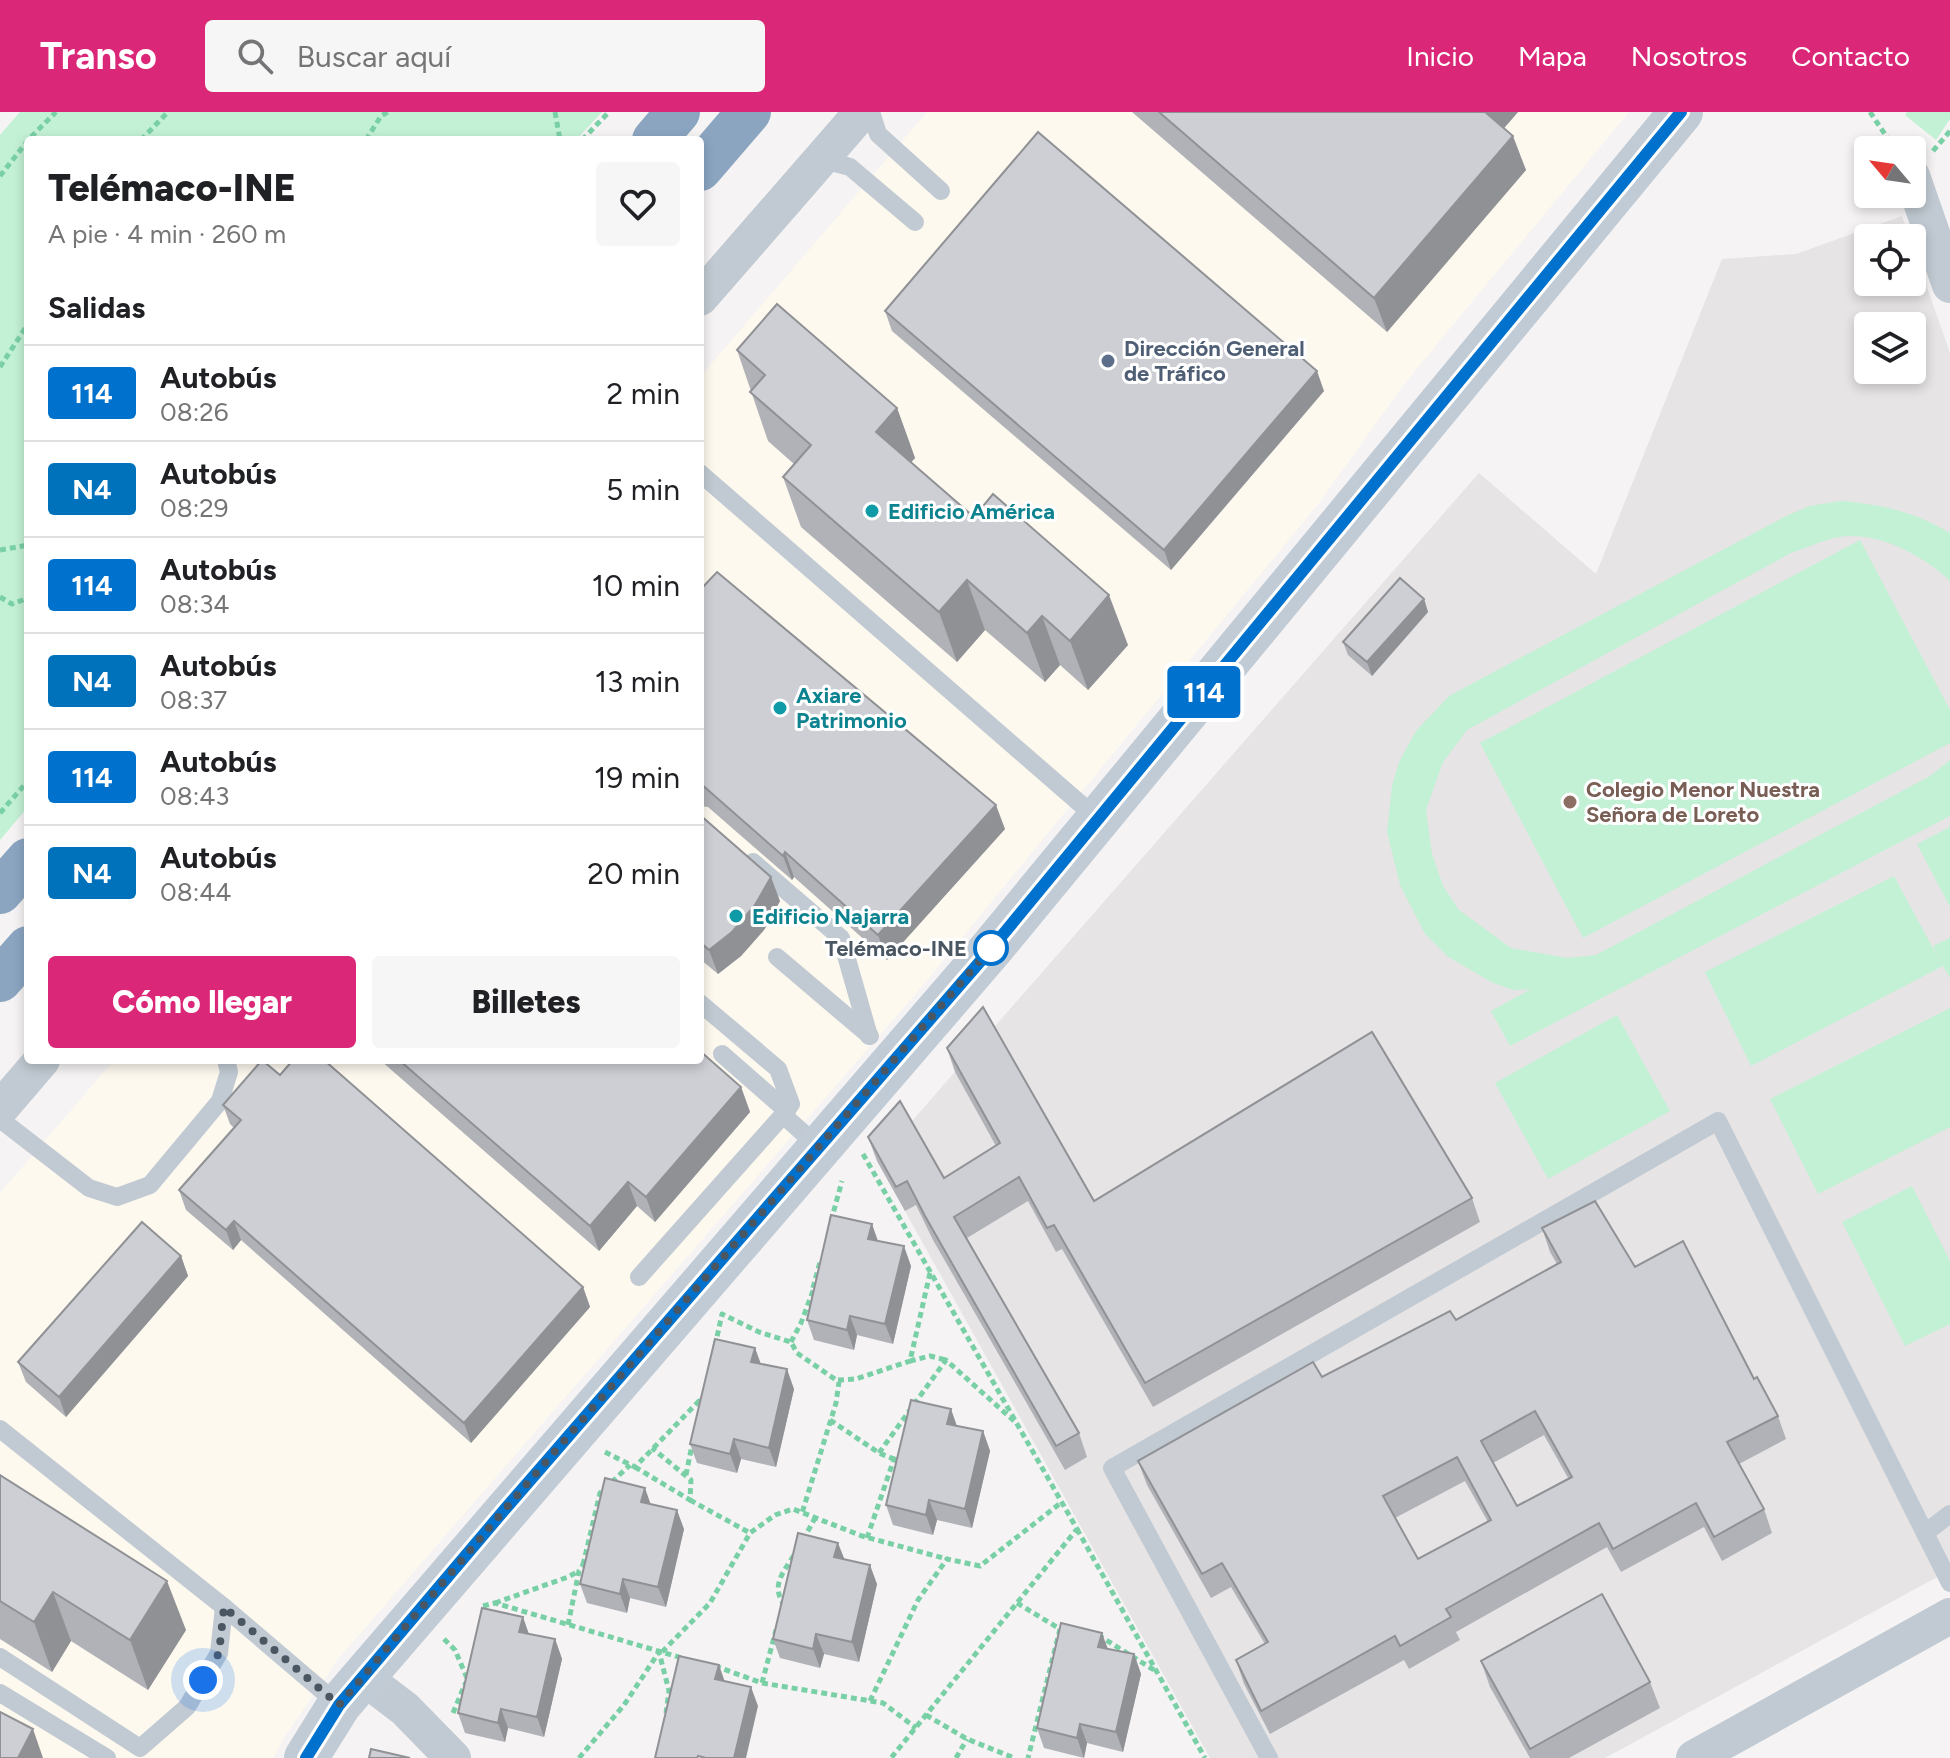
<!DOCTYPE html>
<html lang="es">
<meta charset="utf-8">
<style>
body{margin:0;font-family:Figtree,sans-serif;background:#f6f6f6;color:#202124;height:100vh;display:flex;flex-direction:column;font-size:30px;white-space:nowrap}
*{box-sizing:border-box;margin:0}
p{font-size:26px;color:#757577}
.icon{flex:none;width:44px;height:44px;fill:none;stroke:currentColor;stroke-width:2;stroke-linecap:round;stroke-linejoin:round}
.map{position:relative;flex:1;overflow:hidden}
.sheet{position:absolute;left:24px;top:24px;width:680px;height:928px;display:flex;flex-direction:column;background:#fff;border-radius:8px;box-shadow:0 4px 12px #0003}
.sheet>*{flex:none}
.badge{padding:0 16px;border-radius:6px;font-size:28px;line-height:52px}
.needle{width:52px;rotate:299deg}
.fabs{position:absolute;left:1854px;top:24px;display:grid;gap:16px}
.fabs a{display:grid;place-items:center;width:72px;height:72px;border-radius:8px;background:#fff;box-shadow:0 4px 12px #0003;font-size:40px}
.you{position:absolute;width:40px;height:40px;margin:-20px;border:6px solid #fff;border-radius:50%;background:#1a73e8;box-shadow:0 0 0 12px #1a73e833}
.map>.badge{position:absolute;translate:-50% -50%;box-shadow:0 0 0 4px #fff}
h2{padding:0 24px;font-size:30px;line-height:72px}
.round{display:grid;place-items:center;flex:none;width:84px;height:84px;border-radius:8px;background:#f6f6f6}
.headline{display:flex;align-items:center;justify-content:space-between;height:136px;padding:0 24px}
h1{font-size:38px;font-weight:800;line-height:60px}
.button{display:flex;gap:16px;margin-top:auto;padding:16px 24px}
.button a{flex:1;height:92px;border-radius:8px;background:#db2777;color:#fff;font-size:32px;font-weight:800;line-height:92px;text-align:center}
.button a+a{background:#f6f6f6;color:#202124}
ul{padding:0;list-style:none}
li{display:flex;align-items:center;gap:24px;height:96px;padding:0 24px;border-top:2px solid #e0e0e0}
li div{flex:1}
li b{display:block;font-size:30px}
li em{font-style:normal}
li .badge{min-width:88px;font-weight:700;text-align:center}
header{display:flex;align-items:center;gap:48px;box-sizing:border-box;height:112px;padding:0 40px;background:#db2777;color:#fff}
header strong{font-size:38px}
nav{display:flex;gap:44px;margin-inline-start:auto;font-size:28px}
.search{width:560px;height:72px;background:#f6f6f6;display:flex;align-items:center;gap:20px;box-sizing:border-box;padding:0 28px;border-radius:8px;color:#757577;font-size:30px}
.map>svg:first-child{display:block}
.commercial{fill:#fdf9ef}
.education{fill:#e6e4e5;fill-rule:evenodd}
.green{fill:#c3f1d5}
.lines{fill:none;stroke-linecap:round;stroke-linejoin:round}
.path{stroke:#7ad0a6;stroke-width:5;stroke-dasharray:6 4;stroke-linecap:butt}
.lane{stroke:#c1cad2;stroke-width:18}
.street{stroke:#c1cad2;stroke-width:36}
.secondary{stroke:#c1cbd6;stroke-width:44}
.highway{stroke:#8ba5c1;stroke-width:44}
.wall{fill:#b0b2b7;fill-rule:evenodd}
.shaded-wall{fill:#909195}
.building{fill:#cdcfd5;stroke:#909195;stroke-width:2;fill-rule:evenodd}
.line-casing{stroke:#fff;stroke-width:18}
.line{stroke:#0072ce;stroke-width:12}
.walk{stroke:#4a5661;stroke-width:8;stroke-dasharray:0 14.4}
.service-dot{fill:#5c6f8a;stroke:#fff;stroke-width:3}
.culture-dot{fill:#0f9aa8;stroke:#fff;stroke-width:3}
.education-dot{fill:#8d6e63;stroke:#fff;stroke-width:3}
.stop-dot{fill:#fff;stroke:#0072ce;stroke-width:4}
.labels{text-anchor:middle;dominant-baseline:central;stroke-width:6;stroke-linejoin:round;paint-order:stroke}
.service-label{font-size:22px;font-weight:bold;fill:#4e5e75;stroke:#fff;text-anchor:start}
.culture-label{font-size:22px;font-weight:bold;fill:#0d838f;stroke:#fff;text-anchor:start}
.education-label{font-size:22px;font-weight:bold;fill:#785e54;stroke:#fff;text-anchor:start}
.stop-label{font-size:22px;font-weight:bold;fill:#4a5661;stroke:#fff;text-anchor:end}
</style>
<header>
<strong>Transo</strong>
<div class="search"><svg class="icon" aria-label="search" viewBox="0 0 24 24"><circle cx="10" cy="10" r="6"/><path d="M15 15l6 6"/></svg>Buscar aquí</div>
<nav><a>Inicio</a><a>Mapa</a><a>Nosotros</a><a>Contacto</a></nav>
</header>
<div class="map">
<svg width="1950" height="1646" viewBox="0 0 1950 1646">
<rect width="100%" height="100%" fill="#f5f3f3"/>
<path class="commercial" d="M927 0H1629L1405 271 1319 391 919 878 339 1546 283 1627 274 1646H0V1081L114 948H700V265Z"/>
<path class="education" d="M1902 104 1910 126H1868V170H1912V132L1950 241V1458L1605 1646H1210L877 1049 1479 361 1596 462 1722 147 1796 142ZM1868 214H1912V258H1868Z"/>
<g class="green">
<path d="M20 0H602L576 28H28V695L0 728V23Z"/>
<path d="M1907 0H1950V7L1936 28 1905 3Z"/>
<path d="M1840 389C1881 392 1915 400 1950 421V469C1926 446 1887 424 1852 424 1832 423 1810 435 1791 441L1467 618 1443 650 1426 698 1432 742 1443 774 1459 798 1511 836 1567 846 1596 843 1930 664 1950 648V704L1510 934 1491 899 1531 877 1513 878 1491 870 1447 844 1425 822 1400 773 1387 720 1392 674 1399 650 1416 619 1449 584 1786 404 1810 394Z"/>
<path d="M1860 428 1950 598V631L1583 826 1480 631Z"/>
<path d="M1950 715V795L1917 732Z"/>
<path d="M1894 764 1942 853 1933 834 1950 826V866L1943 854 1751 954 1705 860Z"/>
<path d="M1950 896V1015L1818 1082 1770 987Z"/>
<path d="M1617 903 1670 999 1548 1067 1495 971Z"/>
<path d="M1912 1074 1950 1149V1212L1905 1234 1842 1110Z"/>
</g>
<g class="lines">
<g class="path">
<path d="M555 0 560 28"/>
<path d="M1870 0 1895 37"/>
<path d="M141 28 168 0"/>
<path d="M366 28 381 4 388 0"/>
<path d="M582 28 609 0"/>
<path d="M1933 39 1950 19"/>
<path d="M0 64 29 27 56 0"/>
<path d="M0 255 28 212"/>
<path d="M0 438 28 433"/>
<path d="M0 485 12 492 28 486"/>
<path d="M0 701 28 669"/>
<path d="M863 1042 1077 1417 891 1646"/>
<path d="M831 1109 842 1069"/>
<path d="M930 1161 910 1249 930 1244 946 1248"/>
<path d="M813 1176 820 1150"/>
<path d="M791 1230 801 1211 814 1176"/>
<path d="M715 1234 722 1202 759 1220 791 1230 797 1241 839 1270 836 1291 802 1401"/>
<path d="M838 1268 856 1267 910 1249"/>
<path d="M830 1308 879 1341 894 1347"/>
<path d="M605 1340 635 1355 699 1289 703 1291"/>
<path d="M879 1341 946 1248 1014 1309"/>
<path d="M635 1355 690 1388 691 1368 652 1336"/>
<path d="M686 1363 692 1333"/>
<path d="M690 1388 750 1421"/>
<path d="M1077 1417 1205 1646"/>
<path d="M867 1426 894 1347 902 1349"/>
<path d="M803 1428 815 1406"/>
<path d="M583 1453 600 1381 630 1353"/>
<path d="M495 1491 568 1465 579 1459"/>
<path d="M1017 1491 1060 1517 1028 1646"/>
<path d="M483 1494 495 1491 682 1546"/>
<path d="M785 1494C770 1474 783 1461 794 1443"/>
<path d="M568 1513 579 1459 583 1453"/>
<path d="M1098 1523 1154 1558"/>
<path d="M444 1527 455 1538 467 1566"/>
<path d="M662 1540 710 1491 750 1421 775 1403 793 1397 862 1424 947 1447"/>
<path d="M715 1554 762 1571 883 1591 916 1616"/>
<path d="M762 1571 776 1518"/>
<path d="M870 1589 918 1488 947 1447 980 1454 1062 1390"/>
<path d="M453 1601 465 1572 468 1573"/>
<path d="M926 1603 967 1627 1014 1646"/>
<path d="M579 1646 624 1593 659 1540 669 1579 666 1601"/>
<path d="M956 1646 967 1627"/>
</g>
<g class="lane">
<path d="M871 0 878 22 941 79"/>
<path d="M820 47 850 55 915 110"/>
<path d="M700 361 1099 708"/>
<path d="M753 750 841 826 869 924"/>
<path d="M777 845 870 924"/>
<path d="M700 891 778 957 791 992 783 1003 819 1035"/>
<path d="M722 942 787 999"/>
<path d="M0 1007 89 1076 117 1085 150 1073 220 989 229 960 226 948"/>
<path d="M639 1165 783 1003"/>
<path d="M0 1317 224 1495 339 1593"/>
<path d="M1925 1421 1950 1402"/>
<path d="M0 1545 140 1636 187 1595 219 1541 224 1495"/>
<path d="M0 1581 107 1646"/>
<path d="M1269 1646 1112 1356 1718 1009 1950 1471"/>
</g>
<g class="street">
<path d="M1912 64 1950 173"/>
<path d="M700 186 862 0"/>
<path d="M0 997 42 948"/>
<path d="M363 1565 405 1597 453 1646"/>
<path d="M1694 1646 1950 1504"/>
</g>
<path class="secondary" d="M306 1646 339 1593 991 837 1681 0"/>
<g class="highway">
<path d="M654 28 678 0"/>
<path d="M700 57 749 0"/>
<path d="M0 780 28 748"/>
<path d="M0 868 28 836"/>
</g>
</g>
<g class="wall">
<path d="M1132 0H1518L1504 16 1526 58 1387 220Z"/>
<path d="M885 199 1324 279 1171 458 892 219Z"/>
<path d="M737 238 897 296 915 346 911 350 974 405 1128 533 1088 578 1060 553 1045 570 985 518 957 550 801 415 783 365 794 352 768 329Z"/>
<path d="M700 478 1005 717 887 848 794 765 792 768 708 695 700 694Z"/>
<path d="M1424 487 1428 500 1372 564 1348 543 1343 530Z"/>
<path d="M700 703 780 789 764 818 741 844 718 862 700 847Z"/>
<path d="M947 936 1094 1089 1472 1086 1480 1110 1153 1295 1062 1137 1056 1140 1028 1089 967 1126 1079 1321 1087 1345 1065 1358 933 1128 916 1093 905 1099 877 1049 868 1025 944 1066 996 1034 955 960Z"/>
<path d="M380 948H700L741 975 750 1000 655 1110 637 1094 599 1139Z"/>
<path d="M280 963 583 1175 590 1195 471 1331 241 1128 233 1138 186 1098 179 1078 234 1016 230 1012 223 993Z"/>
<path d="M1542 1116 1635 1155 1754 1267 1778 1304 1786 1327 1739 1352 1764 1397 1772 1421 1722 1449 1704 1415 1621 1460 1607 1435 1456 1520 1460 1528 1409 1557 1404 1548 1270 1622 1244 1572 1236 1548 1265 1532 1231 1475 1211 1486 1147 1373 1138 1349 1322 1265 1456 1208 1557 1152 1550 1140ZM1544 1323 1568 1366 1517 1394 1493 1351ZM1465 1369 1488 1410 1418 1447 1395 1406Z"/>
<path d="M878 1129 911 1154 893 1232 857 1223 854 1238 814 1228 807 1208Z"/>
<path d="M181 1144 188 1164 66 1305 26 1270 18 1250Z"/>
<path d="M755 1236 761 1252 794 1277 776 1355 741 1347 737 1361 697 1351 690 1332Z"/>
<path d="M957 1314 983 1319 990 1339 972 1416 937 1408 933 1423 893 1413 886 1393Z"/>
<path d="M0 1363 186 1518 148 1578 71 1529 52 1560 0 1527Z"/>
<path d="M651 1392 684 1417 666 1495 630 1486 627 1501 587 1491 580 1472Z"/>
<path d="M844 1447 877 1472 859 1550 824 1542 820 1556 780 1546 773 1527Z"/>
<path d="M529 1522 555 1527 562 1547 544 1625 508 1616 505 1630 465 1621 458 1601Z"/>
<path d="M1108 1537 1134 1542 1141 1562 1123 1640 1087 1631 1084 1646 1044 1636 1037 1616Z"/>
<path d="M1481 1549 1650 1570 1660 1596 1569 1646H1530L1490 1575Z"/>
</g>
<g class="shaded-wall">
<path d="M1482 0H1518L1492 30Z"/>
<path d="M1513 24 1526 58 1387 220 1374 186Z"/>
<path d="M1317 259 1324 279 1171 458 1164 438Z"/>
<path d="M897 296 915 346 894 369 876 320Z"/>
<path d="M967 468 985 518 957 550 939 500Z"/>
<path d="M1109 483 1128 533 1088 578 1070 529Z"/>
<path d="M1424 487 1428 500 1372 564 1367 550Z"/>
<path d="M1042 504 1060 553 1045 570 1027 521Z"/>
<path d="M996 693 1005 717 887 848 878 823Z"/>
<path d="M785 740 794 765 792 768 783 744Z"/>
<path d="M771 765 780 789 764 818 741 844 718 862 709 838Z"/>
<path d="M741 975 750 1000 655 1110 646 1085Z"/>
<path d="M628 1070 637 1094 599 1139 590 1114Z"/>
<path d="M234 1109 241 1128 233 1138 226 1118Z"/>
<path d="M872 1112 879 1132 868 1127Z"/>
<path d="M904 1134 911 1154 893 1232 885 1212Z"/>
<path d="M181 1144 188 1164 66 1305 59 1285Z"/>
<path d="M583 1175 590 1195 471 1331 464 1311Z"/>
<path d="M850 1204 857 1223 854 1238 847 1218Z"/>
<path d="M755 1236 762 1256 751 1250Z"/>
<path d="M787 1257 794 1277 776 1355 769 1336Z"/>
<path d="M951 1297 958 1317 947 1312Z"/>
<path d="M983 1319 990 1339 972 1416 965 1397Z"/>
<path d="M734 1327 741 1347 737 1361 730 1342Z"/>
<path d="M645 1376 652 1396 641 1390Z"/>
<path d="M929 1388 937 1408 933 1423 926 1403Z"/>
<path d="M677 1398 684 1417 666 1495 658 1475Z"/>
<path d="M838 1431 846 1451 834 1445Z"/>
<path d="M870 1453 877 1472 859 1550 852 1530Z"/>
<path d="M623 1467 630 1486 627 1501 620 1482Z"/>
<path d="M167 1469 186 1518 148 1578 130 1528Z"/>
<path d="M53 1480 71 1529 52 1560 34 1510Z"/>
<path d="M523 1505 530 1525 519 1520Z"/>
<path d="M1102 1521 1109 1540 1098 1535Z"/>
<path d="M816 1522 824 1542 820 1556 813 1537Z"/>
<path d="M555 1527 562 1547 544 1625 537 1605Z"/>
<path d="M1134 1542 1141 1562 1123 1640 1116 1620Z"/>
<path d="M719 1553 726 1573 715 1567Z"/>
<path d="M751 1575 758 1594 746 1646H734Z"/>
<path d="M501 1597 508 1616 505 1630 498 1611Z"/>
<path d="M1080 1612 1087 1631 1084 1646 1077 1626Z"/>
<path d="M33 1617 43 1646H18Z"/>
</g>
<g class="building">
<path d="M1159 0H1485L1513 24 1374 186Z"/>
<path d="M1038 20 1317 259 1164 438 885 199Z"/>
<path d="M777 192 897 296 876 320 974 405 993 382 1109 483 1070 529 1042 504 1027 521 967 468 939 500 783 365 811 333 750 280 765 263 737 238Z"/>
<path d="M717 460 996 693 878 823 785 740 783 744 700 671V478Z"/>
<path d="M1400 466 1424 487 1367 550 1343 530Z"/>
<path d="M700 703 771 765 755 793 732 820 709 838 700 830Z"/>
<path d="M983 895 1094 1089 1372 920 1472 1086 1145 1271 1054 1113 1047 1116 1019 1065 954 1105 1079 1321 1056 1334 925 1104 907 1069 896 1075 868 1025 900 989 944 1066 1000 1031 947 936Z"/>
<path d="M700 939 741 975 646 1085 628 1070 590 1114 399 948H700Z"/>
<path d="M262 948 280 963 293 948H324L583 1175 464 1311 234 1109 226 1118 179 1078 241 1008 223 993Z"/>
<path d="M1595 1089 1635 1155 1683 1129 1754 1267 1757 1265 1778 1304 1727 1330 1764 1397 1714 1425 1696 1391 1613 1437 1599 1411 1446 1497 1451 1505 1400 1534 1395 1524 1261 1599 1236 1548 1268 1530 1222 1451 1202 1462 1138 1349 1313 1250 1322 1265 1450 1199 1456 1208 1561 1150 1542 1116ZM1535 1299 1572 1365 1517 1394 1481 1329ZM1457 1345 1491 1408 1418 1447 1383 1384Z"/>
<path d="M831 1103 872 1112 868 1127 904 1134 885 1212 850 1204 847 1218 807 1208Z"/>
<path d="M142 1110 181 1144 59 1285 18 1250Z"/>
<path d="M715 1227 755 1236 751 1250 787 1257 769 1336 734 1327 730 1342 690 1332Z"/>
<path d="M911 1288 951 1297 947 1312 983 1319 965 1397 929 1388 926 1403 886 1393Z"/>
<path d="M0 1363 167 1469 130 1528 53 1480 34 1510 0 1489Z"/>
<path d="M605 1366 645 1376 641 1390 677 1398 658 1475 623 1467 620 1482 580 1472Z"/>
<path d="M798 1421 838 1431 834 1445 870 1453 852 1530 816 1522 813 1537 773 1527Z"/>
<path d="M1602 1482 1650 1570 1530 1637 1481 1549Z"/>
<path d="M482 1496 523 1505 519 1520 555 1527 537 1605 501 1597 498 1611 458 1601Z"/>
<path d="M1061 1511 1102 1521 1098 1535 1134 1542 1116 1620 1080 1612 1077 1626 1037 1616Z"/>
<path d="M679 1544 719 1553 715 1567 751 1575 734 1646H706L698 1644 697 1646H655Z"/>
<path d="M0 1600 33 1617 18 1646H0Z"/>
<path d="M371 1637 410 1646H369Z"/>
</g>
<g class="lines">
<defs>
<path id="line" d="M306 1646 339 1593 506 1396 991 837 1681 0"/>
</defs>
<use href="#line" class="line-casing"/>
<use href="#line" class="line"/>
<path class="walk" d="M203 1568 219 1541 224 1495 339 1593 506 1396 991 836"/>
</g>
<circle class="service-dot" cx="1108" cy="249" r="8"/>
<g class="culture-dot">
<circle cx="872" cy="399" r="8"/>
<circle cx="780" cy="596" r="8"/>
<circle cx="736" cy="804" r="8"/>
</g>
<circle class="education-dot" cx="1570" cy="690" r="8"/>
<circle class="stop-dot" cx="991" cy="836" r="16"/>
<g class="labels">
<g class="service-label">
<text x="1124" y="236">Dirección General<tspan x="1124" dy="25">de Tráfico</tspan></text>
</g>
<g class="culture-label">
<text x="888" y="399">Edificio América</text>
<text x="796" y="583">Axiare<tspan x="796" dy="25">Patrimonio</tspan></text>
<text x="752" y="804">Edificio Najarra</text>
</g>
<g class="education-label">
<text x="1586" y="677">Colegio Menor Nuestra<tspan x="1586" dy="25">Señora de Loreto</tspan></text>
</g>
<g class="stop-label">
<text x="967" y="836">Telémaco-INE</text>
</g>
</g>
</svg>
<div class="fabs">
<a><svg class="needle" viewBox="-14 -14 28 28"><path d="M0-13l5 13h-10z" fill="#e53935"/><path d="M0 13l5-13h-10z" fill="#757577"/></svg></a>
<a><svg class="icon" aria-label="locate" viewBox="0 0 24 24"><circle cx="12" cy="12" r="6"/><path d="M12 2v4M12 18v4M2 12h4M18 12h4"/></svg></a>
<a><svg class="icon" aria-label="layers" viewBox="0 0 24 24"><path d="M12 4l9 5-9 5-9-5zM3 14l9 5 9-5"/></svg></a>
</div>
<div class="you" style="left:203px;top:1568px"></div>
<b class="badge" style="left:1204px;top:580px;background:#0072ce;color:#fff">114</b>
<section class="sheet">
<div class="headline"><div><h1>Telémaco-INE</h1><p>A pie · 4 min · 260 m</p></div><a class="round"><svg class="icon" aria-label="heart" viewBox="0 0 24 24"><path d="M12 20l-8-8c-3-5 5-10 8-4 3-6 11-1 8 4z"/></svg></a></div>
<h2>Salidas</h2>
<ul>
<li><span class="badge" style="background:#0072ce;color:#fff">114</span><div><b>Autobús</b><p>08:26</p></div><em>2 min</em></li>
<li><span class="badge" style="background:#0072bc;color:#fff">N4</span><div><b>Autobús</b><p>08:29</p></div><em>5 min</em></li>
<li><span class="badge" style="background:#0072ce;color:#fff">114</span><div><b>Autobús</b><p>08:34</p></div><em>10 min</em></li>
<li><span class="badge" style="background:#0072bc;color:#fff">N4</span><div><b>Autobús</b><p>08:37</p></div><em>13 min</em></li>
<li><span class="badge" style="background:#0072ce;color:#fff">114</span><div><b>Autobús</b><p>08:43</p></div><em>19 min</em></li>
<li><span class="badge" style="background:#0072bc;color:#fff">N4</span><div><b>Autobús</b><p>08:44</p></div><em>20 min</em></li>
</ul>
<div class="button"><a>Cómo llegar</a><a>Billetes</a></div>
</section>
</div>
